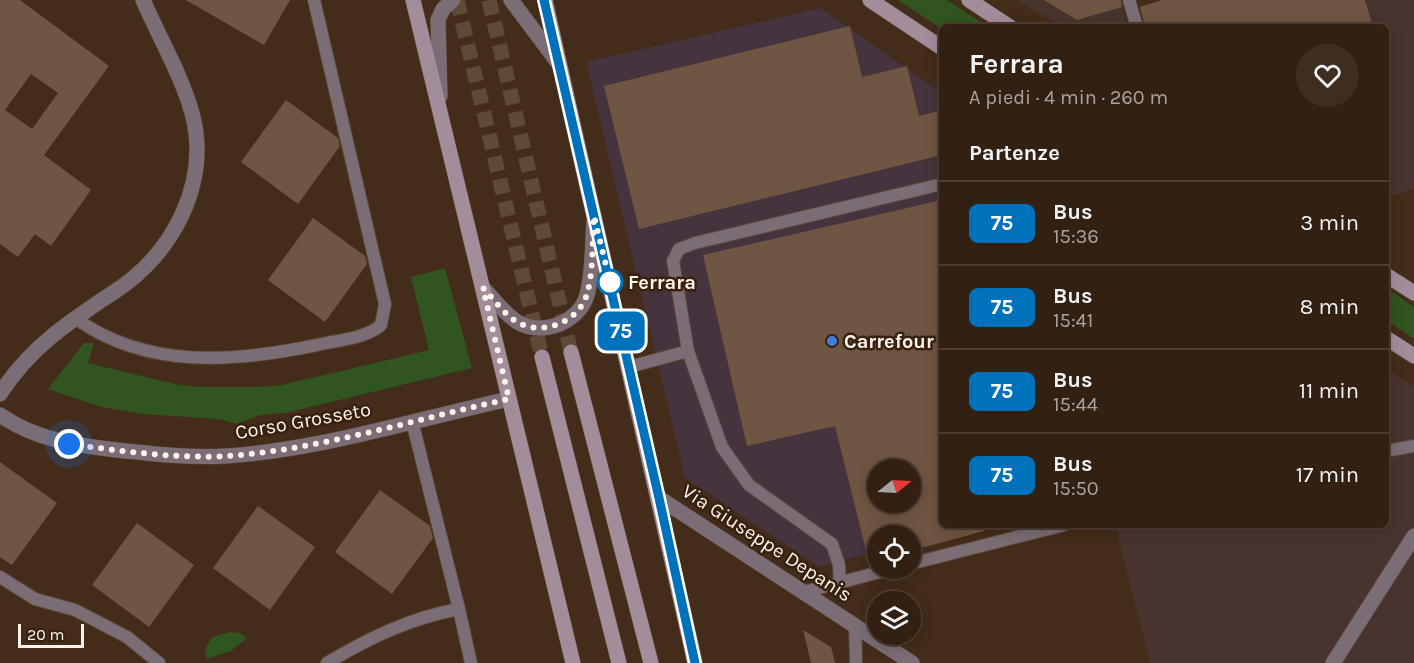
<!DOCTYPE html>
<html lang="it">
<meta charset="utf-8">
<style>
body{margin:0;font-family:Karla,sans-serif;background:#3d2e21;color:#f1f3f6;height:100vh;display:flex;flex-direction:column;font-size:22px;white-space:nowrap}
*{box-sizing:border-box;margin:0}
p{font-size:20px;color:#a8a3a0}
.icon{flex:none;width:33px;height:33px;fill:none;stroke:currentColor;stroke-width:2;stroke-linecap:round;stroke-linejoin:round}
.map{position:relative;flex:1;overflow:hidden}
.panel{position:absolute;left:939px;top:24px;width:450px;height:504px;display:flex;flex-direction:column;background:#322113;border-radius:9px;box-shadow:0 3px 15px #0003,0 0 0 2px #4d3e33}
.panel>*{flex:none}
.badge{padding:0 12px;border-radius:9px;font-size:21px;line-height:39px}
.needle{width:39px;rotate:72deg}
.buttons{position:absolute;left:867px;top:459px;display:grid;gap:12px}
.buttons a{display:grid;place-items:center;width:54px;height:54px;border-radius:50%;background:#322113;box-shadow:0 3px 15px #0003,0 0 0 2px #4d3e33;font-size:30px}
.scale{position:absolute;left:18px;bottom:15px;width:66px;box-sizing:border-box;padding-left:6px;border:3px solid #fff2e9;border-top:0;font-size:16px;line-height:21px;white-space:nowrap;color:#fff2e9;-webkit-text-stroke:4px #38220f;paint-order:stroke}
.you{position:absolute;width:30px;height:30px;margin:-15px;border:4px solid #fff;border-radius:50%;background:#1a73e8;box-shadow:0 0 0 9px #1a73e833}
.map>.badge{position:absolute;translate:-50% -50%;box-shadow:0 0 0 3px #fff}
h2{padding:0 30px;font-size:22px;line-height:54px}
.round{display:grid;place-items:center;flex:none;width:63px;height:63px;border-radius:32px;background:#3d2e21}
.overview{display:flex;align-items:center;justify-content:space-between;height:102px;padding:0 30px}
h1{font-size:28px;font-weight:700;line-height:45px}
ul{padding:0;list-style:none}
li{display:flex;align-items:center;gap:18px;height:84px;padding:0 30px;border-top:2px solid #4d3e33}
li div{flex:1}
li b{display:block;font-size:22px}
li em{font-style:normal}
li .badge{min-width:66px;font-weight:700;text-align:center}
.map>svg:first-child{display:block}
.commercial{fill:#45343e;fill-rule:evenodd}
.industrial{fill:#48342f}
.green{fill:#315520}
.building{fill:#6f5642;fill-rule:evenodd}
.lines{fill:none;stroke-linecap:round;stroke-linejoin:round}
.secondary-tunnel{stroke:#5f4a38;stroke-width:15;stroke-dasharray:15 8;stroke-linecap:butt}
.service-casing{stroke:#5d4836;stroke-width:14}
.minor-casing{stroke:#5d4836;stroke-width:16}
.secondary-casing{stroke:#5d4836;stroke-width:16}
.service{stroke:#7a6d75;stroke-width:12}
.minor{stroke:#7a6d75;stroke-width:15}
.secondary{stroke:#a28e9b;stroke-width:15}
.line-casing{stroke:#fff;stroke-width:14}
.line{stroke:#0072bc;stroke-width:9}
.walk{stroke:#fff2e9;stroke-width:6;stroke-dasharray:0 10.8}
.stop-dot{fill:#fff;stroke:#0072bc;stroke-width:3}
.shop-dot{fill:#3f7fe0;stroke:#38220f;stroke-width:2}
.labels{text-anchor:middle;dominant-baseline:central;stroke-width:5;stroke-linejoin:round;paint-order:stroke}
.stop-label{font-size:20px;font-weight:bold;fill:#fff2e9;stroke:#38220f;text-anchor:start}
.poi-label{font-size:20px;font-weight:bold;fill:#fff2e9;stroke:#38220f;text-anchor:start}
.street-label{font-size:20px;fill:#fff2e9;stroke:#38220f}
</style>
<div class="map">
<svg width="1414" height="663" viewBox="0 0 1414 663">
<rect width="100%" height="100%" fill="#432c19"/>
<path class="commercial" d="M820 8 942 93V525L910 536H878L877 551 819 567 685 478 586 62ZM878 470H910V502H878Z"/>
<g class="industrial">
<path d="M1017 0H1119L1128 27H1062Z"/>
<path d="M1259 0H1414V189L1386 198V27H1266Z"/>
<path d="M1386 369 1414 386V663H1150L1115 525H1386Z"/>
</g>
<g class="green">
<path d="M898 0H947L988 27H942V29Z"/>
<path d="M445 268 472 368 285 413 260 415 236 424 220 419 143 414 102 407 48 389 84 343H94L88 363 179 385 199 387H259L282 385 429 350 411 277Z"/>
<path d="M1386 288 1414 307V339L1386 320Z"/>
<path d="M230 632 240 633 247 638 231 651 207 659 205 649 212 637Z"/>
</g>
<g class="building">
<path d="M0 0H20L109 66 44 155 91 190 51 246 35 234 18 257 0 244ZM31 74 58 93 32 129 5 110Z"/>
<path d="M186 0H290L264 45Z"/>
<path d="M1044 0H1121L1122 7 1077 20Z"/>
<path d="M1162 0H1365L1373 27H1145L1140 7Z"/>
<path d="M850 26 862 77 907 66 919 116 942 110V155L639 229 604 86Z"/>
<path d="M286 100 338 138 340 146 298 204 241 162Z"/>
<path d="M942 200V525H983L984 531 910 551V536H878V560L869 562 835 426 747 446 703 255ZM878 470H910V502H878Z"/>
<path d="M313 218 365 256 367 264 325 322 268 280Z"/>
<path d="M0 462 57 503 12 565 0 557Z"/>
<path d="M380 490 430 526 433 538 392 594 335 552Z"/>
<path d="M258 506 315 547 270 610 213 568Z"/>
<path d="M137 523 194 565 149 627 92 585Z"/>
<path d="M803 630 831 647 835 663H811Z"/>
</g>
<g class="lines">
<g class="secondary-tunnel">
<path d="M457 0 542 357"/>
<path d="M489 0 571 352"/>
</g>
<defs>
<g id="service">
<path d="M1129 0 1137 27"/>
<path d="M75 318C147 370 235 362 317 345 338 340 365 339 381 325L385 304 314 0"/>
<path d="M629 367 688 351"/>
<path d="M412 421 459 609"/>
<path d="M1386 451 1414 446"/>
<path d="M910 564 1064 525"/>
<path d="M0 577 35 599 75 610 127 637 159 663"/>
<path d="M840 583 839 565 832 544 749 485 722 447 688 351 673 261 679 249 695 243 942 184"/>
<path d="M804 592 895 568"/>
<path d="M855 626 856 663"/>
<path d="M327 663C369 638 410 618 459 609L471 663"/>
</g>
<g id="minor">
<path d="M511 0 559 64"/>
<path d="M440 96 438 20 443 9 453 0"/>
<path d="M483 288C494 299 505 315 519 323 544 336 579 322 587 295 593 273 592 245 594 222"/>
<path d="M0 394C29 348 70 321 114 292 172 255 211 183 192 113 181 74 159 37 143 0"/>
<path d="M0 415C36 440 75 445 117 450 153 454 190 458 226 456 320 450 417 419 509 399"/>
<path d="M659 498 912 663"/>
<path d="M1333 663 1414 536"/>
</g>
<g id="secondary">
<path d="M413 0 573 663"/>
<path d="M545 0 695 663"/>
<path d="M870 0 942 48"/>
<path d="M969 0 1010 27"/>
<path d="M1386 275 1414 293"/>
<path d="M1386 338 1414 356"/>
<path d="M571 352 651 663"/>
<path d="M542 357 619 663"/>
</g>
</defs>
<use href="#service" class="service-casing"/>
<use href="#minor" class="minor-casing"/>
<use href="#secondary" class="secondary-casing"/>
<use href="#service" class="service"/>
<use href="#minor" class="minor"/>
<use href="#secondary" class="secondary"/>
</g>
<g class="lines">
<defs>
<path id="line" d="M544 0 659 498 695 663"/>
</defs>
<use href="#line" class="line-casing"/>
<use href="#line" class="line"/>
<path class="walk" d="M69 444C121 451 175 459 228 456 322 449 416 419 509 399L483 288C494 299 505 316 519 323 545 336 579 321 587 294 594 270 592 240 594 216L610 282"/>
</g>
<circle class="stop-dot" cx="610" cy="282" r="12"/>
<circle class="shop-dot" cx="832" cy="341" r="6"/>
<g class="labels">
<g class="stop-label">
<text x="628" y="282">Ferrara</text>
</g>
<g class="poi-label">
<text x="844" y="341">Carrefour</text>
</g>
<g class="street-label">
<text transform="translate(303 421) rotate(-10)">Corso Grosseto</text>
<text transform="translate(767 543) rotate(33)">Via Giuseppe Depanis</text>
</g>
</g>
</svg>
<div class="buttons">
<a><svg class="needle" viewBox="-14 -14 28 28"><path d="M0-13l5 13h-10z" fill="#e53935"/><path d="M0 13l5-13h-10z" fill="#a8a3a0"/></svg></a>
<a><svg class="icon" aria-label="locate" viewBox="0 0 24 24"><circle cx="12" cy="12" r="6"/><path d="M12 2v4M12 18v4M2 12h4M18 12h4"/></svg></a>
<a><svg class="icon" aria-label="layers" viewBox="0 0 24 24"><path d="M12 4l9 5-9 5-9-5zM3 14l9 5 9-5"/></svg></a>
</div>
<div class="scale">20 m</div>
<div class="you" style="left:69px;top:444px"></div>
<b class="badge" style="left:621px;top:331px;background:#0072bc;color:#fff">75</b>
<section class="panel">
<div class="overview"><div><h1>Ferrara</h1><p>A piedi · 4 min · 260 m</p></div><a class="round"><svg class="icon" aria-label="heart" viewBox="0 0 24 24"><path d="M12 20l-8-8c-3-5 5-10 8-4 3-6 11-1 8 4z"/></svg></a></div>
<h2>Partenze</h2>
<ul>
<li><span class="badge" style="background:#0072bc;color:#fff">75</span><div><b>Bus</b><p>15:36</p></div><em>3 min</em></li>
<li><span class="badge" style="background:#0072bc;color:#fff">75</span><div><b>Bus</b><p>15:41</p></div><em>8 min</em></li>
<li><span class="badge" style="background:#0072bc;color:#fff">75</span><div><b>Bus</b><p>15:44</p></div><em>11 min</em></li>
<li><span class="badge" style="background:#0072bc;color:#fff">75</span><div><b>Bus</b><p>15:50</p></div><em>17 min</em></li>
</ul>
</section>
</div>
